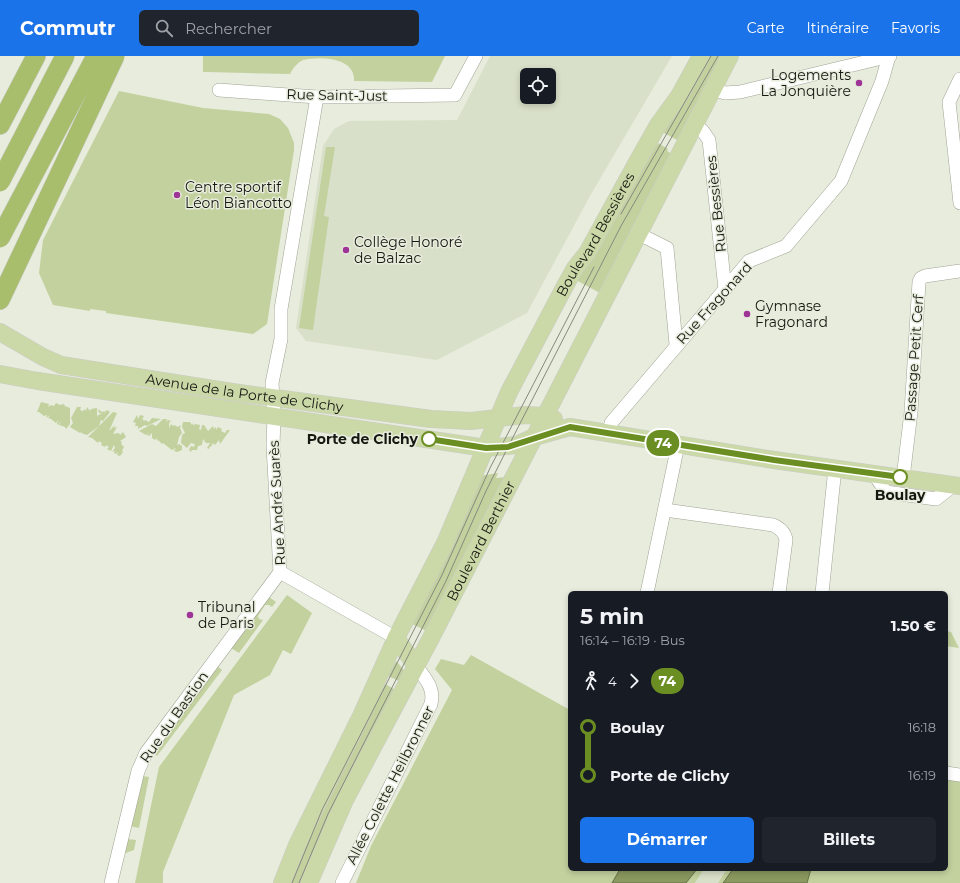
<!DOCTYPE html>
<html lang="fr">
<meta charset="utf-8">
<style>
body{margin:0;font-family:Montserrat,sans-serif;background:#20242c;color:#f1f3f6;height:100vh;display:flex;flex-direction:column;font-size:15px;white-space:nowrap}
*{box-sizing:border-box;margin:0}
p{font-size:13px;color:#9ea1a6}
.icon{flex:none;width:22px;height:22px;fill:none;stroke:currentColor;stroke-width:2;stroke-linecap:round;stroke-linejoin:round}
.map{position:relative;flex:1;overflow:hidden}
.side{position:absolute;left:568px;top:535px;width:380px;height:280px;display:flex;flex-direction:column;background:#171b24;border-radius:6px;box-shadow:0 2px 6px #0003}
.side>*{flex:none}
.badge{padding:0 8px;border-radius:13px;font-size:14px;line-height:26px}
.buttons{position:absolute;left:520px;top:12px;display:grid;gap:8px}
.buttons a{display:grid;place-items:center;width:36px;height:36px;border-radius:6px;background:#171b24;box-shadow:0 2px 6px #0003;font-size:20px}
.map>.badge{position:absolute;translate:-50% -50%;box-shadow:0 0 0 2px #fff}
.legs{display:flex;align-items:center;gap:6px;height:44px;padding:0 12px;font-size:13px}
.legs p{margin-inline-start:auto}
.summary{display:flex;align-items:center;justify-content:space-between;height:68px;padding:0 12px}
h1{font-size:22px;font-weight:700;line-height:30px}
.button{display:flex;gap:8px;margin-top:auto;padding:8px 12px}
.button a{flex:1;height:46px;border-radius:6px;background:#1a73e8;color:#fff;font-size:16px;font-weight:700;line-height:46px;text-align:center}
.button a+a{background:#20242c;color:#f1f3f6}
ul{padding:0 12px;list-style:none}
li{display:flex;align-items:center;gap:14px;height:48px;font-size:15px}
li i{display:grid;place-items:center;width:6px;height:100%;margin:0 5px;background:currentColor}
li i::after{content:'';width:10px;height:10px;margin:-5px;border:3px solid;border-radius:50%;background:#171b24}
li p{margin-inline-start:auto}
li:first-child i{background:linear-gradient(#0000 50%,currentColor 0)}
li:last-child i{background:linear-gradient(currentColor 50%,#0000 0)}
header{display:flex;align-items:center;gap:24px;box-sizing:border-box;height:56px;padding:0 20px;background:#1a73e8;color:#fff}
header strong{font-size:19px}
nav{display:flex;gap:22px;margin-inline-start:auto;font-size:14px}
.search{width:280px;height:36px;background:#20242c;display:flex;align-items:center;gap:10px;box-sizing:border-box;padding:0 14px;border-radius:6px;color:#9ea1a6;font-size:15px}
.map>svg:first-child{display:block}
.built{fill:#d9e0c9;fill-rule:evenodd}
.green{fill:#c2d19e}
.water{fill:#8a995f;stroke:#677248}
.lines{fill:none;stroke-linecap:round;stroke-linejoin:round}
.minor-casing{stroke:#a0a495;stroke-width:14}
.major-casing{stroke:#cccccb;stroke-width:18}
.highway-casing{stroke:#cccccb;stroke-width:20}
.minor{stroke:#fff;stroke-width:13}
.major{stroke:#cbd8a7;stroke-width:17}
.highway{stroke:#a9be6d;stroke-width:19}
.tram{stroke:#86897e;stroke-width:1}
.highway-bridge-casing{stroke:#cccccb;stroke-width:20;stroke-linecap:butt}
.highway-bridge{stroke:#a9be6d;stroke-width:19}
.line-1-casing{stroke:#fff;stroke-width:9}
.line-1{stroke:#6b8e23;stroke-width:6}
.poi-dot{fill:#9d3496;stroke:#e7ecdc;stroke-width:1.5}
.stop-1-dot{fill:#fff;stroke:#6b8e23;stroke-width:2}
.labels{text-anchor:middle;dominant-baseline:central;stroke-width:3;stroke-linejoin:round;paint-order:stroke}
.poi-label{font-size:14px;fill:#151711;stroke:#e7ecdc;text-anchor:start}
.street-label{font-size:14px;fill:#151711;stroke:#e7ecdc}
.stop-label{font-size:14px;font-weight:bold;fill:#151711;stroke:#e7ecdc;text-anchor:end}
</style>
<header>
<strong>Commutr</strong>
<div class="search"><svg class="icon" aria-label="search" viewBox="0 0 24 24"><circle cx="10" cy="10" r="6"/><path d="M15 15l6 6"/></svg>Rechercher</div>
<nav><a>Carte</a><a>Itinéraire</a><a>Favoris</a></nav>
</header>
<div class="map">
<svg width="960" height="827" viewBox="0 0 960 827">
<rect width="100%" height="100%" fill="#e7ecdc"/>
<g class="built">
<path d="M490 0H672L590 140 527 257 437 304 306 285 296 272 323 90 334 73 349 65 457 64ZM527 19H549V41H527Z"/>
<path d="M704 813H727L718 827H695Z"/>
</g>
<g class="green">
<path d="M203 0H445L432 26 354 25C356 1 319 0 303 4 297 7 293 12 290 18L207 16H203Z"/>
<path d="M707 0H722L679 85 662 76Z"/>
<path d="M119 35 203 52 269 58 280 63 288 72 294 87V94L267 268 253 278 106 257V255L90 253V255L53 249 39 217 43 184Z"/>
<path d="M658 87 668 93 667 95 672 98 600 237 574 223 654 88 656 90Z"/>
<path d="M326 91H335L324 160 329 161 313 274 299 272Z"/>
<path d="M41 346 49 348 48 351 51 349 54 350 56 347 60 349 63 348 65 349 64 352 65 350 70 352V368L66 373 65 371 59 369 61 365 58 369 57 368 58 364 56 367 51 363 48 362 50 359 46 362 47 359 44 360 39 356H37Z"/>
<path d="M77 351H81L80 354 83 355 85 353 86 355 87 351 90 355 91 353 97 352V360L102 357H99L98 353 102 356 105 355 104 357 107 354 110 356 103 365 101 364 99 370 87 379 81 377 82 375 80 377 70 371 73 367 71 362Z"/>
<path d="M113 356 117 357 109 375 115 369 114 372 117 371 113 378 119 377 120 379 123 376 126 381 120 385 122 386 121 388 124 391 122 395 123 396 120 400 117 399 118 396 116 398 114 397 115 395 112 396 115 392 114 389 111 395 107 393 109 391 106 389 105 391 101 389 102 387 99 385 98 387 92 382 88 381Z"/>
<path d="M137 359 138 363 140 359 144 360 141 365 143 363 144 365 145 364 149 366 152 362 161 363 147 370 145 369 138 373V370H135L136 367 133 366Z"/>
<path d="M163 363H167L166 366 168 364 171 365 169 367V372L171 368 173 370 174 369 178 371 181 369 180 372 182 377 179 381 177 389 179 388 182 390V394L177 396 174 395 176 392 172 394 163 387 162 388 158 384 157 385V382L155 384 152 382V377L149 380 147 379 149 376 146 379 139 375 152 368 156 370Z"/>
<path d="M183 366H190L192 369 193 367 194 370 195 368 200 369 199 373 201 374 202 369H204L208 375 213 370 214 373 216 371V374L218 371 222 373 221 375 225 377 227 374H230L220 388 219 384 215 389 213 387 211 391 210 390 209 393 207 392 210 387H206L203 383 202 389 198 390 197 394H192L191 396 189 394 191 390 194 391 195 388 191 387 187 392 181 387 182 379 185 377 182 371Z"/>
<path d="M498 417 496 422 506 421 427 575 412 568 480 420Z"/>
<path d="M287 539 312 557 291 598 283 594 270 619 234 639 163 816V827H135L159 711Z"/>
<path d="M269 541 276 546 272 551 269 549H265L258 560 259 563 263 564 239 597 231 592Z"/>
<path d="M946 575 951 576 959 592 946 590Z"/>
<path d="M471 599 570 654V813H704L695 827H356L371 790 452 634 435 613 441 603 464 609Z"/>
<path d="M396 605 404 614 399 625 388 620Z"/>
<path d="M217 610 222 614 157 700 153 696Z"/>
<path d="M385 628 394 633 302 827H289L302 793Z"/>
<path d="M142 720 149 721 139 772 130 770Z"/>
<path d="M946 723 960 725V827H718L727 813H946Z"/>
<path d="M127 783 136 784 134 794 123 798Z"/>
</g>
<g class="water">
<path d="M620 813H697L686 827H612Z"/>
<path d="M733 813H811L807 827H723Z"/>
</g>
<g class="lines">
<defs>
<g id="minor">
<path d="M960 23 949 46 960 147"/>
<path d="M713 33 725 37 740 36 890 0"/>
<path d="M219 34 317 41 455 39 476 0"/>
<path d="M694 70 702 74 709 84 725 233"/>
<path d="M639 178 667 192 676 288"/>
<path d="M609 378 611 367 749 205 786 190 841 125 882 25 889 0"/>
<path d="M874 418 886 436 936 443 954 429"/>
<path d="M903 422 911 356 919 226 921 222 925 220 960 215"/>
<path d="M665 454 773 469C780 472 785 477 786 484L779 537"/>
<path d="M280 516 273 390 274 360 272 327 281 283V253L317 41"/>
<path d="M280 516 396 582"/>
<path d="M647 537 678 389"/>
<path d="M822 537 835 412"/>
<path d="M946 717 960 719"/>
<path d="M111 827 138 715 146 697 280 516"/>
<path d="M342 827 431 648C435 632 425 622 416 610"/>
</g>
<g id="major">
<path id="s1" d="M0 276 43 301 61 309 232 336 431 363 471 365 525 359 544 360 554 363"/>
<path d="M0 318 38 325 486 392 517 389 534 381 570 371 774 404 960 430"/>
<path d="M396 582 416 610"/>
<path id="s2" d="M282 827 297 789 362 658 396 582 445 487 509 336 565 230 575 212 587 197 637 106 658 69 679 40 701 0"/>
<path id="s3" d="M309 827 345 744 431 582 730 0"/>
</g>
<g id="highway">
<path d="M0 69 36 0"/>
<path d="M0 244 68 100"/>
</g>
</defs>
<use href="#minor" class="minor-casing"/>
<use href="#major" class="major-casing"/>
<use href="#highway" class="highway-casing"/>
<use href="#minor" class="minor"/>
<use href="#major" class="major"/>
<use href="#highway" class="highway"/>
<g class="tram">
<path d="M621 158 711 0"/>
<path d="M292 827 322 754 442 519 490 412 594 211"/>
<path d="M299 827 328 758 446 525 486 435 508 391 621 170 718 0"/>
</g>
<defs>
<g id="highway-bridge">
<path d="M68 100 115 0"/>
<path d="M0 126 65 0"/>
<path d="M0 182 96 0"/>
</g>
</defs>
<use href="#highway-bridge" class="highway-bridge-casing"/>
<use href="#highway-bridge" class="highway-bridge"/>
</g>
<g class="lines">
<defs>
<path id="line-1" d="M429 383 486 392 508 391 570 371 774 404 900 421"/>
</defs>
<use href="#line-1" class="line-1-casing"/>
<use href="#line-1" class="line-1"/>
</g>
<g class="poi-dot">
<circle cx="859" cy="27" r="4"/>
<circle cx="177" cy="139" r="4"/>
<circle cx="346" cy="194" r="4"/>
<circle cx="747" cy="258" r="4"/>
<circle cx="190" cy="559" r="4"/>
</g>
<g class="stop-1-dot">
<circle cx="429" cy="383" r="7"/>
<circle cx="900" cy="421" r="7"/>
</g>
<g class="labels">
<g class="poi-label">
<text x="851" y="19" text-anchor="end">Logements<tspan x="851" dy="16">La Jonquière</tspan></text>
<text x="185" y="131">Centre sportif<tspan x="185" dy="16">Léon Biancotto</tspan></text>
<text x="354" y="186">Collège Honoré<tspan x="354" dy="16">de Balzac</tspan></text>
<text x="755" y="250">Gymnase<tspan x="755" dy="16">Fragonard</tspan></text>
<text x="198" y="551">Tribunal<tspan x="198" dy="16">de Paris</tspan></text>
</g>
<g class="street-label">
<text transform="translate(337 39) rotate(1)">Rue Saint-Just</text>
<text transform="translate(716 148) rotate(-96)">Rue Bessières</text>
<text stroke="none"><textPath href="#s2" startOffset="721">Boulevard Bessières</textPath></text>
<text transform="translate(714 247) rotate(-48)">Rue Fragonard</text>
<text transform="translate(914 302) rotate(-86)">Passage Petit Cerf</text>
<text stroke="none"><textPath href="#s1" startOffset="255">Avenue de la Porte de Clichy</textPath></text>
<text transform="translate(277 447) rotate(-93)">Rue André Suarès</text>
<text stroke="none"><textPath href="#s3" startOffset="383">Boulevard Berthier</textPath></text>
<text transform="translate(174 661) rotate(-55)">Rue du Bastion</text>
<text transform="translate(390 729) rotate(-63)">Allée Colette Heilbronner</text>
</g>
<g class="stop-label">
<text x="418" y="383">Porte de Clichy</text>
<text x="900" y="439" text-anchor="middle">Boulay</text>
</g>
</g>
</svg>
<div class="buttons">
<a><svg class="icon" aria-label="locate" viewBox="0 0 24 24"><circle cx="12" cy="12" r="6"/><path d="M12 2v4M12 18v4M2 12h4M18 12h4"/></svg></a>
</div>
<b class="badge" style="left:663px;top:387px;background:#6b8e23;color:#fff">74</b>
<section class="side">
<div class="summary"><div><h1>5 min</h1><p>16:14 – 16:19 · Bus</p></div><b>1.50 €</b></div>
<div class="legs"><svg class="icon" aria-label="walk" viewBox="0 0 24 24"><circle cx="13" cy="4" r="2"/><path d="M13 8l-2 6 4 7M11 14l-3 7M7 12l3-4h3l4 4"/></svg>4<svg class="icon" aria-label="forward" viewBox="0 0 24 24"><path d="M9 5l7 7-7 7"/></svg><b class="badge" style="background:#6b8e23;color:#fff">74</b></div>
<ul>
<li><i style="color:#6b8e23"></i><b>Boulay</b><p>16:18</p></li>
<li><i style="color:#6b8e23"></i><b>Porte de Clichy</b><p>16:19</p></li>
</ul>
<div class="button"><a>Démarrer</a><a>Billets</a></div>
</section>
</div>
